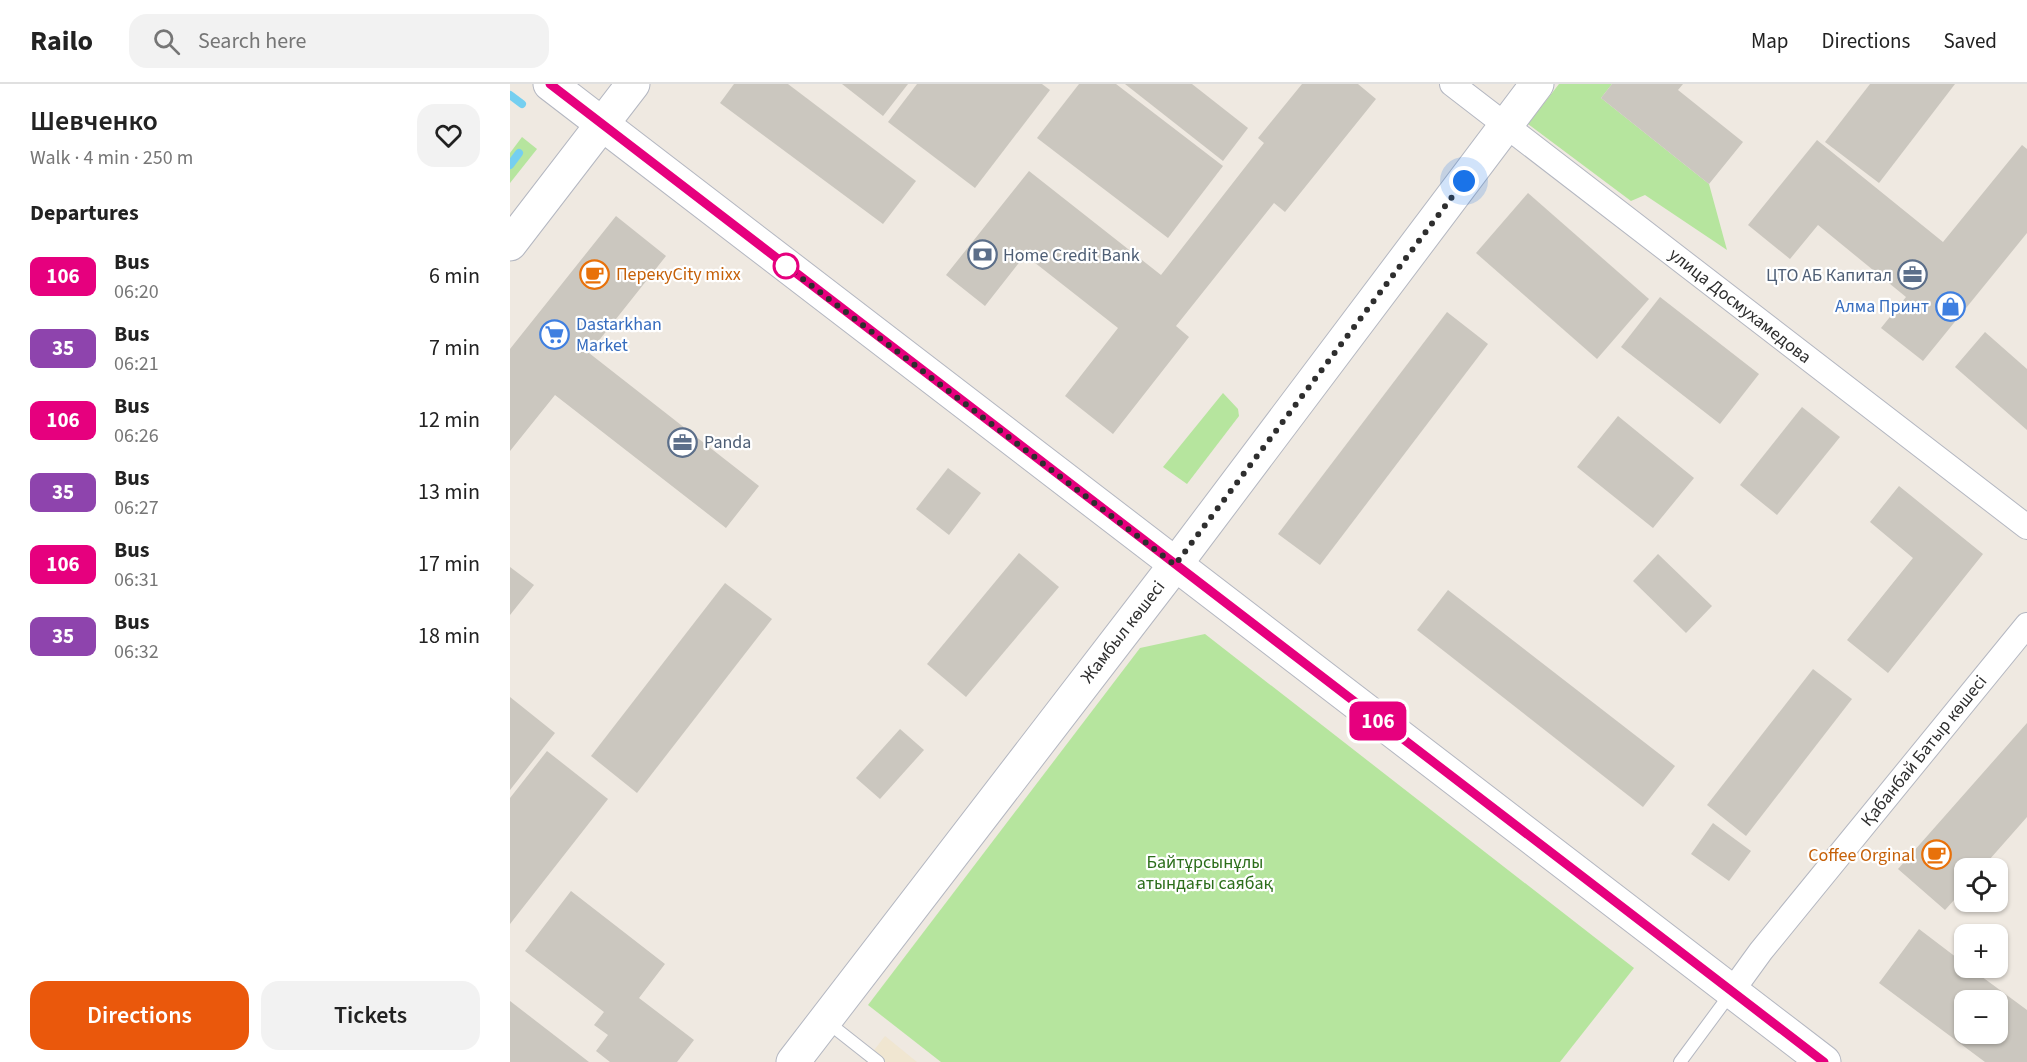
<!DOCTYPE html>
<meta charset="utf-8">
<style>
body{margin:0;font-family:"Source Sans 3",sans-serif;background:#f2f2f2;color:#222;height:100vh;display:flex;flex-direction:column;font-size:22px;white-space:nowrap}
*{box-sizing:border-box;margin:0}
p{font-size:20px;color:#767676}
.icon{flex:none;width:33px;height:33px;fill:none;stroke:currentColor;stroke-width:2;stroke-linecap:round;stroke-linejoin:round}
.map{position:relative;flex:1;overflow:hidden}
.sheet{display:flex;flex-direction:column;background:#fff;width:510px}
.sheet>*{flex:none}
.badge{padding:0 12px;border-radius:9px;font-size:21px;line-height:39px}
.buttons{position:absolute;left:1444px;top:774px;display:grid;gap:12px}
.buttons a{display:grid;place-items:center;width:54px;height:54px;border-radius:12px;background:#fff;box-shadow:0 2px 4px #0004;font-size:30px}
.you{position:absolute;width:30px;height:30px;margin:-15px;border:4px solid #fff;border-radius:50%;background:#1a73e8;box-shadow:0 0 0 9px #1a73e833}
.map>.badge{position:absolute;translate:-50% -50%;box-shadow:0 0 0 3px #fff}
h2{padding:0 30px;font-size:22px;line-height:54px}
.round{display:grid;place-items:center;flex:none;width:63px;height:63px;border-radius:18px;background:#f2f2f2}
.overview{display:flex;align-items:center;justify-content:space-between;height:102px;padding:0 30px}
h1{font-size:28px;font-weight:600;line-height:45px}
.action{display:flex;gap:12px;margin-top:auto;padding:12px 30px}
.action a{flex:1;height:69px;border-radius:18px;background:#ea580c;color:#fff;font-size:24px;font-weight:600;line-height:69px;text-align:center}
.action a+a{background:#f2f2f2;color:#222}
ul{padding:0;list-style:none}
li{display:flex;align-items:center;gap:18px;height:72px;padding:0 30px}
li div{flex:1}
li b{display:block;font-size:22px}
li em{font-style:normal}
li .badge{min-width:66px;font-weight:700;text-align:center}
header{display:flex;align-items:center;gap:36px;box-sizing:border-box;height:84px;padding:0 30px;background:#fff;border-bottom:2px solid #e0e0e0}
header strong{font-size:28px}
nav{display:flex;gap:33px;margin-inline-start:auto;font-size:21px}
.search{width:420px;height:54px;background:#f2f2f2;display:flex;align-items:center;gap:15px;box-sizing:border-box;padding:0 21px;border-radius:18px;color:#767676;font-size:22px}
main{display:flex;flex:1;min-height:0}
.map>svg:first-child{display:block}
.education{fill:#f0e6d1}
.green{fill:#b6e59e}
.lines{fill:none;stroke-linecap:round;stroke-linejoin:round}
.stream{stroke:#75cff0;stroke-width:8}
.building{fill:#cbc7bf;fill-rule:evenodd}
.lane-casing{stroke:#b4b7c1;stroke-width:14}
.street-casing{stroke:#b4b7c1;stroke-width:26}
.secondary-casing{stroke:#b4b7c1;stroke-width:35}
.lane{stroke:#fff;stroke-width:12}
.street{stroke:#fff;stroke-width:24}
.secondary{stroke:#fff;stroke-width:33}
.line-casing{stroke:#fff;stroke-width:14}
.line{stroke:#e6007e;stroke-width:9}
.walk{stroke:#2e2e2e;stroke-width:6;stroke-dasharray:0 10.8}
.stop-dot{fill:#fff;stroke:#e6007e;stroke-width:3}
.labels{text-anchor:middle;dominant-baseline:central;stroke-width:4.5;stroke-linejoin:round;paint-order:stroke}
.service-label{font-size:18px;fill:#4e5e75;stroke:#fff;text-anchor:start}
.food-label{font-size:18px;fill:#c56008;stroke:#fff;text-anchor:start}
.street-label{font-size:18px;fill:#2e2e2e;stroke:#fff}
.shop-label{font-size:18px;fill:#366cbe;stroke:#fff;text-anchor:end}
.park-label{font-size:18px;fill:#2c6e1b;stroke:#fff}
</style>
<header>
<strong>Railo</strong>
<div class="search"><svg class="icon" aria-label="search" viewBox="0 0 24 24"><circle cx="10" cy="10" r="6"/><path d="M15 15l6 6"/></svg>Search here</div>
<nav><a>Map</a><a>Directions</a><a>Saved</a></nav>
</header>
<main>
<section class="sheet">
<div class="overview"><div><h1>Шевченко</h1><p>Walk · 4 min · 250 m</p></div><a class="round"><svg class="icon" aria-label="heart" viewBox="0 0 24 24"><path d="M12 20l-8-8c-3-5 5-10 8-4 3-6 11-1 8 4z"/></svg></a></div>
<h2>Departures</h2>
<ul>
<li><span class="badge" style="background:#e6007e;color:#fff">106</span><div><b>Bus</b><p>06:20</p></div><em>6 min</em></li>
<li><span class="badge" style="background:#8e44ad;color:#fff">35</span><div><b>Bus</b><p>06:21</p></div><em>7 min</em></li>
<li><span class="badge" style="background:#e6007e;color:#fff">106</span><div><b>Bus</b><p>06:26</p></div><em>12 min</em></li>
<li><span class="badge" style="background:#8e44ad;color:#fff">35</span><div><b>Bus</b><p>06:27</p></div><em>13 min</em></li>
<li><span class="badge" style="background:#e6007e;color:#fff">106</span><div><b>Bus</b><p>06:31</p></div><em>17 min</em></li>
<li><span class="badge" style="background:#8e44ad;color:#fff">35</span><div><b>Bus</b><p>06:32</p></div><em>18 min</em></li>
</ul>
<div class="action"><a>Directions</a><a>Tickets</a></div>
</section>
<div class="map">
<svg width="1517" height="978" viewBox="0 0 1517 978">
<rect width="100%" height="100%" fill="#efe9e1"/>
<path class="education" d="M375 952 407 978H355Z"/>
<g class="green">
<path d="M1049 0H1102L1091 14 1199 100 1217 166 1135 111 1121 117 1018 40Z"/>
<path d="M12 53 27 65 0 99V69Z"/>
<path d="M713 309 728 325 729 332 677 400 653 383Z"/>
<path d="M695 550 1124 884 1050 978H431L358 921 630 564Z"/>
</g>
<g class="lines">
<g class="stream">
<path d="M0 11 12 20"/>
<path d="M0 81 9 69"/>
</g>
</g>
<g class="building">
<path d="M224 0H278L406 97 373 140 210 19Z"/>
<path d="M332 0H398L373 32Z"/>
<path d="M407 0H532L540 6 465 104 378 38Z"/>
<path d="M569 0H606L713 82 658 154 527 54Z"/>
<path d="M615 0H682L738 44 713 77Z"/>
<path d="M792 0H848L866 15 775 128 764 119 666 242 679 253 603 350 555 312 608 244 515 171 475 222 436 191 519 87 651 191 754 59 748 54Z"/>
<path d="M1102 0H1173L1168 6 1233 58 1199 100 1091 14Z"/>
<path d="M1360 0H1445L1369 99 1315 58Z"/>
<path d="M1307 56 1433 158 1512 61 1517 65V149L1413 277 1371 244 1396 213 1308 141 1280 175 1238 141Z"/>
<path d="M1018 109 1139 215 1087 275 966 169Z"/>
<path d="M106 132 156 172 79 269 249 402 216 444 45 311 0 367V265Z"/>
<path d="M1150 213 1249 290 1210 340 1111 263Z"/>
<path d="M937 228 978 260 810 481 768 450Z"/>
<path d="M1475 248 1517 285V346L1445 283Z"/>
<path d="M1292 323 1330 353 1267 431 1230 401Z"/>
<path d="M1108 332 1184 394 1143 444 1067 383Z"/>
<path d="M438 384 471 409 439 451 406 425Z"/>
<path d="M1389 402 1473 470 1378 589 1337 556 1403 474 1360 438Z"/>
<path d="M509 469 549 503 456 613 417 580Z"/>
<path d="M1148 470 1202 522 1176 549 1123 497Z"/>
<path d="M0 483 24 501 0 531Z"/>
<path d="M215 499 262 535 127 709 81 672Z"/>
<path d="M938 506 1165 682 1133 723 907 546Z"/>
<path d="M1303 585 1342 615 1236 752 1197 721Z"/>
<path d="M0 613 45 649 0 706Z"/>
<path d="M1517 639V733L1472 784H1455V804L1435 826 1388 785Z"/>
<path d="M390 645 414 666 370 715 346 694Z"/>
<path d="M37 667 98 715 0 840V714Z"/>
<path d="M1203 739 1241 767 1219 797 1181 770Z"/>
<path d="M61 807 155 880 129 914 184 956 167 978H100L86 967 98 951 84 941 94 928 15 867Z"/>
<path d="M1409 845 1455 880V884H1460L1517 926V978H1475L1369 899ZM1455 916H1488V950H1455Z"/>
<path d="M0 917 79 978H0Z"/>
</g>
<g class="lines">
<defs>
<g id="lane">
<path d="M316 937 368 978"/>
<path d="M1170 978 1221 909"/>
</g>
<g id="street">
<path d="M942 0 1517 443"/>
<path d="M1222 907 1251 867 1517 541"/>
</g>
<g id="secondary">
<path d="M40 0 1314 978"/>
<path d="M0 160 123 0"/>
<path d="M283 978 665 481 1027 0"/>
</g>
</defs>
<use href="#lane" class="lane-casing"/>
<use href="#street" class="street-casing"/>
<use href="#secondary" class="secondary-casing"/>
<use href="#lane" class="lane"/>
<use href="#street" class="street"/>
<use href="#secondary" class="secondary"/>
</g>
<g class="lines">
<defs>
<path id="line" d="M40 0 1314 978"/>
</defs>
<use href="#line" class="line-casing"/>
<use href="#line" class="line"/>
<path class="walk" d="M276 182 665 481 954 97"/>
</g>
<defs>
<symbol id="bank-ring" viewBox="-11 -11 22 22"><circle r="9.5" fill="#fff" stroke="#5c6f8a" stroke-width="1.5"/><path d="M-6-4H6V4H-6ZM0-2.3a2.3 2.3 0 1 0 0 4.6a2.3 2.3 0 1 0 0-4.6Z" fill="#5c6f8a"/></symbol>
<symbol id="cafe-ring" viewBox="-11 -11 22 22"><circle r="9.5" fill="#fff" stroke="#e8710a" stroke-width="1.5"/><path d="M-5.5-4.5H6V0H3Q3 3.5 0 3.5H-2.5Q-5.5 3.5-5.5 0ZM3-3.2v2h1.7v-2ZM-6 4.5H4V6H-6Z" fill="#e8710a"/></symbol>
<symbol id="office-ring" viewBox="-11 -11 22 22"><circle r="9.5" fill="#fff" stroke="#5c6f8a" stroke-width="1.5"/><path d="M-6-3h4V-5.5h4V-3h4V5H-6ZM-1-4.5V-3h2v-1.5ZM-6 0V1H6V0Z" fill="#5c6f8a"/></symbol>
<symbol id="shop-ring" viewBox="-11 -11 22 22"><circle r="9.5" fill="#fff" stroke="#3f7fe0" stroke-width="1.5"/><path d="M-5-2.5h2.3a2.7 3.5 0 0 1 5.4 0H5L5.5 6h-11ZM-1.5-2.5h3a1.5 2.3 0 0 0-3 0Z" fill="#3f7fe0"/></symbol>
<symbol id="supermarket-ring" viewBox="-11 -11 22 22"><circle r="9.5" fill="#fff" stroke="#3f7fe0" stroke-width="1.5"/><path d="M-6-5.5h2.5l.6 2H6L4.5 2H-2.5L-4.4-4H-6ZM-1.5 3.2a1.3 1.3 0 1 0 .1 0ZM3 3.2a1.3 1.3 0 1 0 .1 0Z" fill="#3f7fe0"/></symbol>
</defs>
<g fill-rule="evenodd">
<use href="#bank-ring" x="456" y="154" width="33" height="33"/>
<use href="#cafe-ring" x="68" y="174" width="33" height="33"/>
<use href="#office-ring" x="1386" y="174" width="33" height="33"/>
<use href="#shop-ring" x="1424" y="206" width="33" height="33"/>
<use href="#supermarket-ring" x="28" y="234" width="33" height="33"/>
<use href="#office-ring" x="156" y="342" width="33" height="33"/>
<use href="#cafe-ring" x="1410" y="754" width="33" height="33"/>
</g>
<circle class="stop-dot" cx="276" cy="182" r="12"/>
<g class="labels">
<g class="service-label">
<text x="493" y="171">Home Credit Bank</text>
<text x="1382" y="191" text-anchor="end">ЦТО АБ Капитал</text>
<text x="194" y="358">Panda</text>
</g>
<g class="food-label">
<text x="106" y="190">ПерекуCity mixx</text>
<text x="1405" y="771" text-anchor="end">Coffee Orginal</text>
</g>
<g class="street-label">
<text transform="translate(1230 222) rotate(38)">улица Досмухамедова</text>
<text transform="translate(613 548) rotate(-52)">Жамбыл көшесі</text>
<text transform="translate(1414 667) rotate(-51)">Қабанбай Батыр көшесі</text>
</g>
<g class="shop-label">
<text x="1419" y="222">Алма Принт</text>
<text x="66" y="240" text-anchor="start">Dastarkhan<tspan x="66" dy="21">Market</tspan></text>
</g>
<g class="park-label">
<text x="695" y="778">Байтұрсынұлы<tspan x="695" dy="21">атындағы саябақ</tspan></text>
</g>
</g>
</svg>
<div class="buttons">
<a><svg class="icon" aria-label="locate" viewBox="0 0 24 24"><circle cx="12" cy="12" r="6"/><path d="M12 2v4M12 18v4M2 12h4M18 12h4"/></svg></a>
<a>+</a>
<a>−</a>
</div>
<div class="you" style="left:954px;top:97px"></div>
<b class="badge" style="left:868px;top:637px;background:#e6007e;color:#fff">106</b>
</div>
</main>
